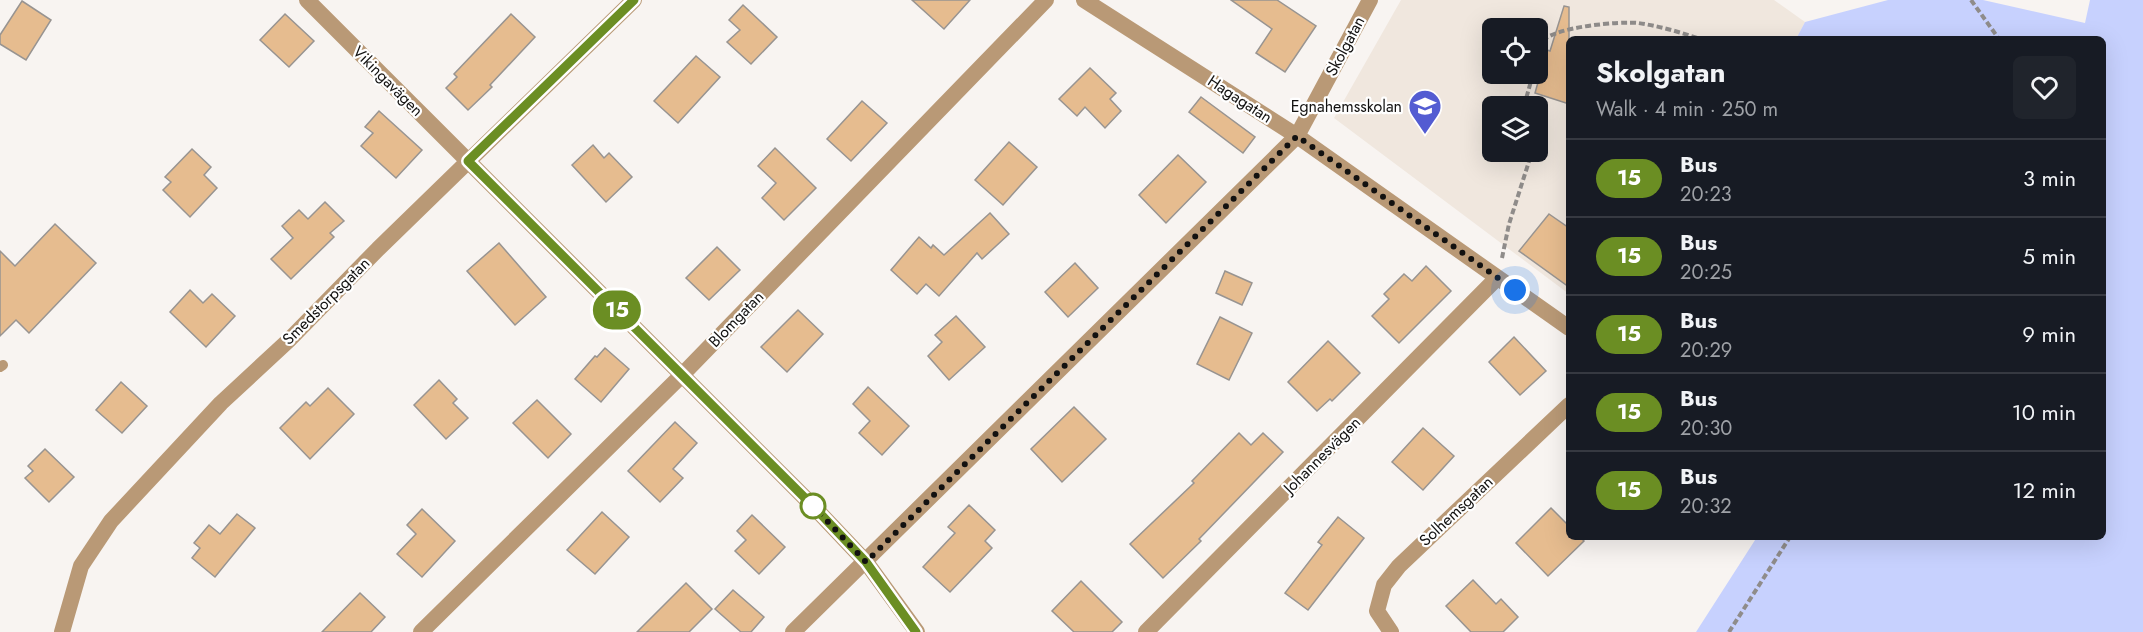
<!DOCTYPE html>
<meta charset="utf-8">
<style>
body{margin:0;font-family:Jost,sans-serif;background:#20242c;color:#f1f3f6;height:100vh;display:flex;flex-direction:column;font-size:22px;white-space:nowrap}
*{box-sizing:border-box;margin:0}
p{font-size:20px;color:#9ea1a6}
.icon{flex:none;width:33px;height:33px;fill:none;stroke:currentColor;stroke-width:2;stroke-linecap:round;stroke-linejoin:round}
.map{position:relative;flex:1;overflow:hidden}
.side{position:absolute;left:1566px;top:36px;width:540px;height:504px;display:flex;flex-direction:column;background:#171b24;border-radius:9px;box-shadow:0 6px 24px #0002}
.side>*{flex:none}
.badge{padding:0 12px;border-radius:20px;font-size:21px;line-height:39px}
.buttons{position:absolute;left:1482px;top:18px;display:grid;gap:12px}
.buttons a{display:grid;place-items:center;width:66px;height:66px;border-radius:9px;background:#171b24;box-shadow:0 6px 24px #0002;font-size:30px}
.you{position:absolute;width:30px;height:30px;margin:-15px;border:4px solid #fff;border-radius:50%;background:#1a73e8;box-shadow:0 0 0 9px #1a73e833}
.map>.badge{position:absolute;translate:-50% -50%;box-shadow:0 0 0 3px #fff}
.round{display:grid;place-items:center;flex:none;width:63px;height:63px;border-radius:9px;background:#20242c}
.summary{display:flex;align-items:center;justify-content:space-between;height:102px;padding:0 30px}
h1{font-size:28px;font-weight:700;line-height:45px}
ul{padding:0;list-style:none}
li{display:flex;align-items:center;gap:18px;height:78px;padding:0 30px;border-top:2px solid #363941}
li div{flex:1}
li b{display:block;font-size:22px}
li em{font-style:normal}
li .badge{min-width:66px;font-weight:700;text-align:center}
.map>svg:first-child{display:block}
.built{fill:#f0e7de;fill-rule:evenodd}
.green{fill:#c7d1fe}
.building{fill:#e6bc8f;stroke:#989491;stroke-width:1.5}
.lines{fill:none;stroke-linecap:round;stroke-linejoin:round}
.path{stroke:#8f8c8a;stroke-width:4;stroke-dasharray:6 3;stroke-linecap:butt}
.service{stroke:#b99976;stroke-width:10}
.minor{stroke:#b99976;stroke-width:16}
.tertiary{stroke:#b99976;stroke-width:16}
.line-casing{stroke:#fff;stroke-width:14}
.line{stroke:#6b8e23;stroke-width:9}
.walk{stroke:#121110;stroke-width:6;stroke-dasharray:0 10.8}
.stop-dot{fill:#fff;stroke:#6b8e23;stroke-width:3}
.labels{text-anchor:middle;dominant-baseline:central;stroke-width:4.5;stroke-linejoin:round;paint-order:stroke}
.street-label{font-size:16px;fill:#121110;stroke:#fff}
.poi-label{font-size:16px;fill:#121110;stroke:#fff;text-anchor:end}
</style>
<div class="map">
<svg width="2143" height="632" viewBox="0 0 2143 632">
<rect width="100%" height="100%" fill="#f8f4f1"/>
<path class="built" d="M1401 0H1774L1805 22 1796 39H1569V294L1334 118ZM1492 28H1538V74H1492ZM1492 106H1538V152H1492Z"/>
<path class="green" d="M1888 0H1983L2085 23 2090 0H2143V632H1696L1757 537H2103V39H1796L1805 22Z"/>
<g class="building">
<path d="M912 0H970L944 29Z"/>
<path d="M1231 0H1277L1316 26 1285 72 1256 53 1272 29Z"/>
<path d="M22 1 51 20 26 60 0 44V35Z"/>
<path d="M743 5 777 37 751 64 727 42 740 30 729 20Z"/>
<path d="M1564 6 1569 7V104L1535 93 1547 50 1550 51Z"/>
<path d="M285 14 314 41 289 67 260 40Z"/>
<path d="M511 14 535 37 490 85 492 87 468 110 446 88 457 77 454 74Z"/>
<path d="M696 56 720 77 678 123 654 101Z"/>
<path d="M1090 68 1116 93 1110 99 1121 111 1105 128 1085 107 1077 116 1059 99Z"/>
<path d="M1201 97 1255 137 1243 153 1189 112Z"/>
<path d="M862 101 887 123 851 161 827 139Z"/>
<path d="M379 111 422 150 396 178 361 146 373 133 365 127Z"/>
<path d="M1009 142 1037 167 1003 205 975 180Z"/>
<path d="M593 145 604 158 609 153 632 177 606 202 572 165Z"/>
<path d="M775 148 816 188 784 220 762 198 776 183 758 166Z"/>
<path d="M192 149 211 167 204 175 217 188 190 217 163 190 171 182 165 177Z"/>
<path d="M1178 155 1206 182 1166 223 1139 195Z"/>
<path d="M325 202 344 221 330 233 334 237 291 279 271 259 293 238 282 226 299 210 308 219Z"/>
<path d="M990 213 1009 234 982 259 977 253 939 296 926 284 917 294 891 270 919 237 931 248 933 245 944 255Z"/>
<path d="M1549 214 1569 228V287L1519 251Z"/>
<path d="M55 224 96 263 29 333 16 320 0 336V251L15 266Z"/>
<path d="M499 243 546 297 515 325 467 271Z"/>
<path d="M717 247 740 270 709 300 686 278Z"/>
<path d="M1075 263 1098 288 1068 317 1045 292Z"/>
<path d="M1426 266 1451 291 1399 343 1372 316 1389 299 1384 294 1404 274 1412 281Z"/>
<path d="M1225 271 1252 283 1242 305 1216 293Z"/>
<path d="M190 290 203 303 212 294 235 316 206 347 170 312Z"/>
<path d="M798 310 823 334 787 372 761 347Z"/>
<path d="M956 316 985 347 949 380 928 356 942 342 935 335Z"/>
<path d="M1220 317 1252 333 1229 380 1197 364Z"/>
<path d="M1514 337 1546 371 1520 395 1489 362Z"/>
<path d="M1328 341 1360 373 1332 401 1330 399 1317 411 1288 382Z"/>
<path d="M605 348 629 369 601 402 575 379 595 356 597 357Z"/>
<path d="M439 380 457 399 453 403 468 418 446 439 414 405Z"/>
<path d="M121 382 147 406 122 433 96 410Z"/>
<path d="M868 387 909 426 882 455 859 433 870 421 853 404Z"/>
<path d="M328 388 354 414 310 459 280 428 306 402 310 406Z"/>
<path d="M537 400 571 434 548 458 513 423Z"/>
<path d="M1074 407 1106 439 1062 482 1031 449Z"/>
<path d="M675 422 697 443 673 469 683 478 660 502 628 471Z"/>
<path d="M1423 428 1454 456 1423 490 1392 462Z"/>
<path d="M1239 433 1251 445 1263 433 1283 452 1199 539 1201 541 1163 578 1130 544 1194 483 1192 481Z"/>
<path d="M45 449 74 477 49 502 25 478 33 471 28 466Z"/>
<path d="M969 505 995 530 985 541 992 548 950 592 923 567 955 533 948 527Z"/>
<path d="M1551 508 1569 526V537H1580L1584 541 1548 576 1516 543Z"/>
<path d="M422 509 455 541 422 577 397 554 416 534 407 525Z"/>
<path d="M602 512 629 537 595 574 567 550Z"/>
<path d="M237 514 255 528 215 577 192 558 200 548 194 543 209 525 220 534Z"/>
<path d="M752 515 785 547 759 574 735 551 746 540 737 531Z"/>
<path d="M1338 517 1364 538 1308 610 1285 593 1322 545 1318 542Z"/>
<path d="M1473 580 1496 604 1501 599 1518 617 1503 632H1471L1446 606Z"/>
<path d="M1081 581 1122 622 1112 632H1074L1052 611Z"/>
<path d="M686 583 712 609 689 632H637Z"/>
<path d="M733 590 764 617 751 632H741L715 609Z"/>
<path d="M360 593 385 617 371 632H322Z"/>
</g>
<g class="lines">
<g class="path">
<path d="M1971 0 1999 39"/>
<path d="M1538 58C1539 52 1540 45 1544 40 1556 27 1619 21 1638 23 1659 26 1680 32 1700 39"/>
<path d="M1524 106 1533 74"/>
<path d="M1502 258 1509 224 1532 152"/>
<path d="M1729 632 1790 537"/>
</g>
<path class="service" d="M0 367 3 365"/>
<g class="minor">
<path d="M307 0 468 161"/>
<path d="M1084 0 1297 136 1569 328"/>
<path d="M421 632 682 375 1046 0"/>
<path d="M793 632 1297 136 1370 0"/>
<path d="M1146 632 1497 278"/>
<path d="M1391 632 1377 611 1384 585 1399 566 1569 405"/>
</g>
<g class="tertiary">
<path d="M468 161 813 506 866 562 917 632"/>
<path d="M62 632 81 566 111 521 221 403 289 340 378 249 634 0"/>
</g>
</g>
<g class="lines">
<defs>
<path id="line" d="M634 0 468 161 813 506 866 562 916 632"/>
</defs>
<use href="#line" class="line-casing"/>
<use href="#line" class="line"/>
<path class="walk" d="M813 506 866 562 1297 136 1515 290"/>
</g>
<defs>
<symbol id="school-pin" viewBox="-11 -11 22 30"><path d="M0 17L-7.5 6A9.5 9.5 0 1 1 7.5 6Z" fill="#535cd2" stroke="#fff"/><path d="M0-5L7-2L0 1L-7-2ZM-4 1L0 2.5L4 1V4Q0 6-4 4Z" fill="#fff"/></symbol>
</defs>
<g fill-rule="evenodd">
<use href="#school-pin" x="1406" y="87" width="38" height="52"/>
</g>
<circle class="stop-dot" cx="813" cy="506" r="12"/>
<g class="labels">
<g class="street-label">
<text transform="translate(1345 46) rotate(-62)">Skolgatan</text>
<text transform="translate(388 81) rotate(45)">Vikingavägen</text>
<text transform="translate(1240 99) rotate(33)">Hagagatan</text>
<text transform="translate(326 301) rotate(-45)">Smedstorpsgatan</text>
<text transform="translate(736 319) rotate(-46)">Blomgatan</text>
<text transform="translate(1322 455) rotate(-45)">Johannesvägen</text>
<text transform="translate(1456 511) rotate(-43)">Solhemsgatan</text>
</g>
<g class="poi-label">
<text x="1402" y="106">Egnahemsskolan</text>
</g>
</g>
</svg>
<div class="buttons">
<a><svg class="icon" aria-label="locate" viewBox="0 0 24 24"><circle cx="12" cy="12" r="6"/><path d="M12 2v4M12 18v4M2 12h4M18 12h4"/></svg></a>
<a><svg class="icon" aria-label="layers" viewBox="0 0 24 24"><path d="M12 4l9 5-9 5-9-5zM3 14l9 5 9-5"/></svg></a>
</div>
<div class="you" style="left:1515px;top:290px"></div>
<b class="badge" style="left:617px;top:310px;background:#6b8e23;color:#fff">15</b>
<section class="side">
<div class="summary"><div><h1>Skolgatan</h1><p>Walk · 4 min · 250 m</p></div><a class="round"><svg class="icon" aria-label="heart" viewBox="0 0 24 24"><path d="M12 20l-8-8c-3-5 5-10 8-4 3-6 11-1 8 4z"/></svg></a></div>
<ul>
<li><span class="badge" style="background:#6b8e23;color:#fff">15</span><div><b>Bus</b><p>20:23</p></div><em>3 min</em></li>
<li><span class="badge" style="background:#6b8e23;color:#fff">15</span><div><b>Bus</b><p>20:25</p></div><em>5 min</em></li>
<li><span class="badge" style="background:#6b8e23;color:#fff">15</span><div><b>Bus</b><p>20:29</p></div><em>9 min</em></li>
<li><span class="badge" style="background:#6b8e23;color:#fff">15</span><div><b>Bus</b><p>20:30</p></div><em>10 min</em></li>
<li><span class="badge" style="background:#6b8e23;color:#fff">15</span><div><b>Bus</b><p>20:32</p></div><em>12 min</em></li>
</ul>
</section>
</div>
